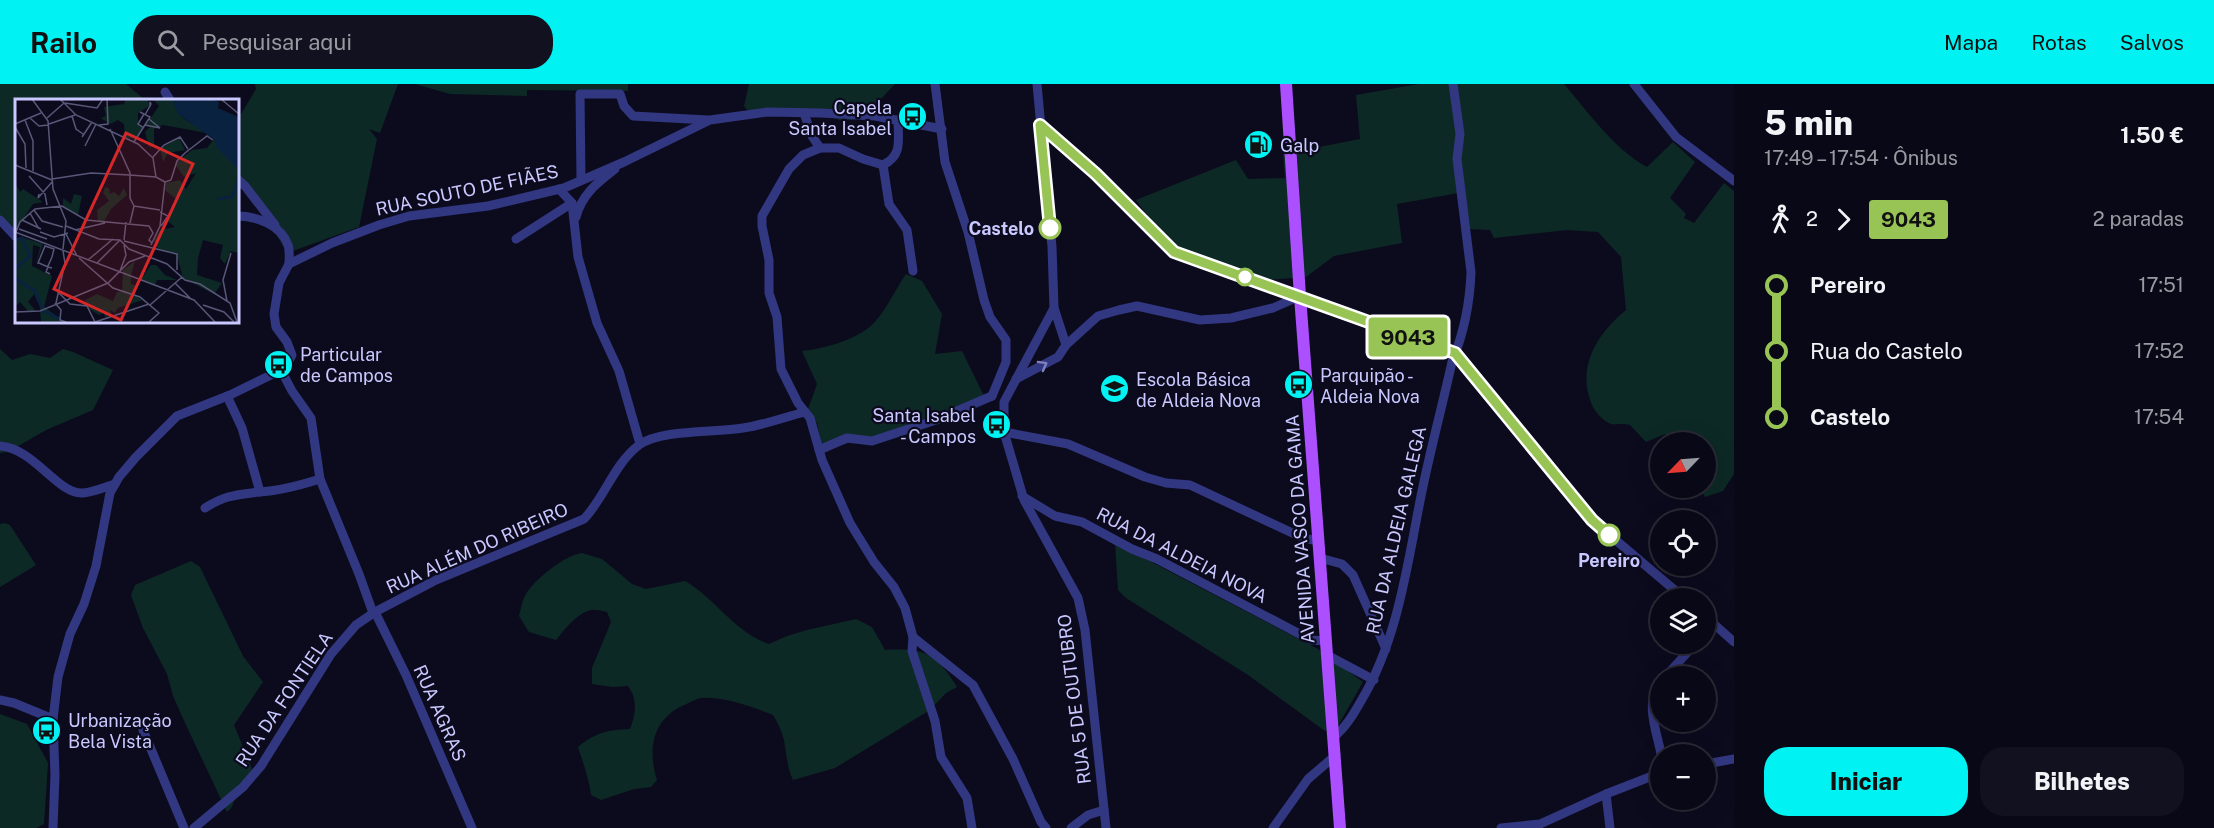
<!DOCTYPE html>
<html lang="pt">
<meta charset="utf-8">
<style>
body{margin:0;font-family:"Public Sans",sans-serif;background:#12111f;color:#f1f3f6;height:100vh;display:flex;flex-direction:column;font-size:22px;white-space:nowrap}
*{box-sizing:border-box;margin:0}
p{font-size:20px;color:#999aa1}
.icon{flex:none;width:33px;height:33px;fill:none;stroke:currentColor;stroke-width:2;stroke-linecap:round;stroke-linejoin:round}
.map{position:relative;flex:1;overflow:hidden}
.side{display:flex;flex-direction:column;background:#090816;width:480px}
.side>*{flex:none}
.badge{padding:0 12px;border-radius:4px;font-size:21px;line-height:39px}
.needle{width:39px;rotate:245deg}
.tools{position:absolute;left:1650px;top:348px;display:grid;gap:12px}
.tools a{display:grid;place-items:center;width:66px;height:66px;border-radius:50%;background:#090816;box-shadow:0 6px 24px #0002,0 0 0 2px #292935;font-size:30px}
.map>.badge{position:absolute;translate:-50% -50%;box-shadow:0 0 0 3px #fff}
.legs{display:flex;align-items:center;gap:9px;height:66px;padding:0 30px;font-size:20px}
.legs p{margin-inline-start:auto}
.summary{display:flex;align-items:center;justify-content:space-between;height:102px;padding:0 30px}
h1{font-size:33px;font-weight:800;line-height:45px}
.button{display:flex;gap:12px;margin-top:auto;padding:12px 30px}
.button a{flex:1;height:69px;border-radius:24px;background:#00f2f3;color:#111;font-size:24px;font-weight:800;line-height:69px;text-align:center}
.button a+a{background:#12111f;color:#f1f3f6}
ul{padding:0 30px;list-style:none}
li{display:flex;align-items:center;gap:21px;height:66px;font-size:22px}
li i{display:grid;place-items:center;width:9px;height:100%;margin:0 8px;background:currentColor}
li i::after{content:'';width:15px;height:15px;margin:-8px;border:4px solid;border-radius:50%;background:#090816}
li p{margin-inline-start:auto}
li:first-child i{background:linear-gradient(#0000 50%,currentColor 0)}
li:last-child i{background:linear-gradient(currentColor 50%,#0000 0)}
header{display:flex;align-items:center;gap:36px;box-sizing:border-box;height:84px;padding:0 30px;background:#00f2f3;color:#111}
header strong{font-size:28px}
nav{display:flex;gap:33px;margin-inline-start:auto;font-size:21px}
.search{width:420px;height:54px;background:#12111f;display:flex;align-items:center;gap:15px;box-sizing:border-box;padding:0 21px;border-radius:24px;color:#999aa1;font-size:22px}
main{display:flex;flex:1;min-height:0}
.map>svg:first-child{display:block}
.green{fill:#0d2925}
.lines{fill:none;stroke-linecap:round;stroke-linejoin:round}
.minor{stroke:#323781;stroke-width:9}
.major{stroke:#ac4fff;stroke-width:12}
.oneway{stroke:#7e80c0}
.line-1-casing{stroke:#fff;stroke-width:14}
.line-1{stroke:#98c455;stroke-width:9}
.stop-1-dot{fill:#fff;stroke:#98c455;stroke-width:3}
.labels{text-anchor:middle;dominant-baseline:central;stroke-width:4.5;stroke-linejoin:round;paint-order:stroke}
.poi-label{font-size:18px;fill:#c9c8ff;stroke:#0c0b1e;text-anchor:start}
.street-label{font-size:18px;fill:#c9c8ff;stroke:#0c0b1e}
.stop-label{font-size:18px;font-weight:bold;fill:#c9c8ff;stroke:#0c0b1e;text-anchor:end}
.inset-river{fill:none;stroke:#082240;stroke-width:3}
.inset-road{fill:none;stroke:#585778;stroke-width:1.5}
.view{fill:#d62828;fill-opacity:0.15;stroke:#d62828;stroke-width:3}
.inset-edge{fill:none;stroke:#c9c8ff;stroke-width:3}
</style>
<header>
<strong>Railo</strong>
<div class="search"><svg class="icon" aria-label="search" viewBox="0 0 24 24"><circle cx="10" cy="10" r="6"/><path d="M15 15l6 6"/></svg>Pesquisar aqui</div>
<nav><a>Mapa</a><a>Rotas</a><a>Salvos</a></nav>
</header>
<main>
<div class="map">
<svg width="1734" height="744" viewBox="0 0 1734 744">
<rect width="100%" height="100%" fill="#0c0b1e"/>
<g class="green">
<path d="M0 0H126L145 16H16V156L5 148 0 141Z"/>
<path d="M255 0H398L380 49 369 45 377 55 359 143 287 169 248 102 237 92V32L241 30 256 5Z"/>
<path d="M415 0H628V7L527 6V12L450 10Z"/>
<path d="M749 0H895L865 32 852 36H840L827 32 750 30 744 22Z"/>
<path d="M1419 0H1564C1588 28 1614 65 1647 83L1673 58 1695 78 1670 114 1686 130 1684 134 1694 139 1724 99 1734 107V390L1723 407 1705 413 1700 404H1706V358H1671L1665 350 1646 358 1630 341C1624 339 1617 341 1611 340 1603 337 1595 328 1592 321 1576 283 1597 250 1626 226L1621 173 1598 148 1567 146 1494 154 1490 146 1470 145 1464 108 1397 120 1402 159 1334 172 1306 193 1267 196 1181 166 1149 134 1136 116 1236 76 1248 95 1285 94 1283 70 1360 55 1356 11Z"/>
<path d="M906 190 922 197 942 230 935 270 962 267 984 312 898 345 823 366 817 339 807 328 817 300 802 267C823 265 856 256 872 241 886 227 895 206 906 190Z"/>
<path d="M0 265 12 276 30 270 50 274 63 265 73 268 113 286 93 326 46 346 8 368 0 369Z"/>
<path d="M4 439 10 441 36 481 0 503V440Z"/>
<path d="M1115 459 1318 565 1363 598 1339 640 1325 647 1248 591 1126 514 1118 506Z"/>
<path d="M582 469 602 475 632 500 646 505 685 497C716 515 734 548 769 560L787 552 807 546 856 535 872 543 885 566C925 564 936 569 957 603L946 609 930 626 835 684 793 696C788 686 787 674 785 663 784 651 779 641 773 631 754 623 722 612 701 614 695 615 689 619 684 621 653 635 647 664 657 696L651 703 634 705 601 716 591 711C589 694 583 679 578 663 596 648 608 646 630 645 636 629 638 616 628 602L613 603 592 600V584L611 538 607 528C602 527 596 525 591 526 577 529 565 545 556 556L529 548 519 532C521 525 522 516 526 510 535 495 565 471 582 469Z"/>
<path d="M191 477 200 483 243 572 263 598 234 641 252 685 250 694 238 709 231 724 227 728 186 641 173 612 167 590 143 544 131 511 135 501Z"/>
<path d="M0 630 27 640 48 679 44 740 36 744H0Z"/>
</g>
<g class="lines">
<g class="minor">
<path d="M935 0 945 78 968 148 984 216 990 233 1006 256V278L992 312"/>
<path d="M1037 0 1052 163 1054 224 1004 318V348L1024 416 1078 514 1085 546 1106 744"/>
<path d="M1634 0 1676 53 1734 97"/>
<path d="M165 8 170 16"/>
<path d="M804 29 812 52 820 64"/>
<path d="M898 36C898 56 903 71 883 81L863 75 839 64H820L803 71 789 85 762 132V142L769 176V209L777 233 781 285 798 319 810 334 822 376 850 439 874 478 894 503 905 524 913 553 912 567 935 637 941 673 967 714 972 744"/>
<path d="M1040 41 1096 90 1174 168 1455 269 1592 436 1684 514"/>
<path d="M883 81 889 120 907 146 913 187"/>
<path d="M237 95 245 102 275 141"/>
<path d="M581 96 580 10H620L624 22 633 32 708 36"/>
<path d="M559 105 572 119 578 173 597 239 619 287 640 360"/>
<path d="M237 132C257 132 281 141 288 161 290 167 289 174 289 180"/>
<path d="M576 133C582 110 597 99 615 85"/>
<path d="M0 136 16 153"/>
<path d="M516 155 572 119"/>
<path d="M1054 224 1066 261"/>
<path d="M281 286 292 307 311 334 320 395 359 490 373 529"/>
<path d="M1016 295 1058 273 1066 261 1098 232 1119 226 1137 222 1200 236 1231 234 1273 224 1300 212"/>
<path d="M227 312 242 344 260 408"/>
<path d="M1004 348 1068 360 1145 393 1166 399 1190 401 1303 454 1319 457"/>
<path d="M0 362C34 364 58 411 83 409 94 408 105 403 115 400"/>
<path d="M819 366 847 354 872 357 936 336 992 312"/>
<path d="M1022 412 1055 432 1082 438 1132 465 1157 475 1311 556 1326 557"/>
<path d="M205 424C225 411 236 411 259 408 279 407 301 401 320 395"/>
<path d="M1320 474 1342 480 1353 491 1386 565"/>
<path d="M375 528 406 591 472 744"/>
<path d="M1706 533 1734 558"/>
<path d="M913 553 973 601 1013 675 1041 738 1046 744"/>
<path d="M1327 571 1374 596"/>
<path d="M1666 592 1695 560"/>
<path d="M1660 599C1644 618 1657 648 1661 670"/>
<path d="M0 616 14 619 53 635"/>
<path d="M143 646 184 744"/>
<path d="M1334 653C1346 643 1353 631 1361 617 1398 555 1407 482 1421 412 1430 367 1442 323 1452 278 1463 251 1470 218 1471 188L1457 75 1460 50 1453 0"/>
<path d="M1706 680 1734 675"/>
<path d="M1606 710 1610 744"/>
<path d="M53 744 55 691 53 635 58 593 70 550 84 520 96 482 110 409 119 393 136 373 177 332 230 311 281 286 287 280 292 271 287 258 276 243 274 230 279 199 289 180 332 159 379 141 409 132 488 122 564 104 624 78 710 36 768 28 821 29 875 32 942 45"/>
<path d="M194 744 243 703 261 682 331 570 356 541 375 528 436 496 584 435C605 413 614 380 639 361 661 345 715 349 743 344 764 341 785 333 805 328"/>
<path d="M1071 744 1088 731 1104 726"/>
<path d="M1273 744 1308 695 1336 671"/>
<path d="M1501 744 1540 740 1606 710 1660 689"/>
</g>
<path class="major" d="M1286 0 1300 212 1340 744"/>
</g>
<defs><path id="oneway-chevron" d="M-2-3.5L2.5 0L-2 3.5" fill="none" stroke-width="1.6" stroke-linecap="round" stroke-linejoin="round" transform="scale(1.5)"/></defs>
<use class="oneway" href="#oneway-chevron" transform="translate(1043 281) rotate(-29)"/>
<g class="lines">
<defs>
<path id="line-1" d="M1050 144 1040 41 1096 90 1174 168 1455 269 1592 436 1609 451"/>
</defs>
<use href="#line-1" class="line-1-casing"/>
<use href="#line-1" class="line-1"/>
</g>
<defs>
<symbol id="bus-disc" viewBox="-11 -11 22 22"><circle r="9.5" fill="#00f2f3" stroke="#0c0b1e"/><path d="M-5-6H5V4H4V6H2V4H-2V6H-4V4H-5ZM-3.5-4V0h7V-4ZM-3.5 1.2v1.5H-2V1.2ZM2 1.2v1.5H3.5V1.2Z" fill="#111"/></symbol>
<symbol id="fuel-disc" viewBox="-11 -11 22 22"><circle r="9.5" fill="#00f2f3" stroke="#0c0b1e"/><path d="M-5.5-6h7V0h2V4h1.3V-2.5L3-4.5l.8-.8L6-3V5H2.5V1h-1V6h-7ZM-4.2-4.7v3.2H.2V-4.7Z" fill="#111"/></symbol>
<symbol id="school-disc" viewBox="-11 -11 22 22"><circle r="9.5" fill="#00f2f3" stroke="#0c0b1e"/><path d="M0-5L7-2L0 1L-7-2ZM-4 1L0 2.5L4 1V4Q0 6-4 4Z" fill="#111"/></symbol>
</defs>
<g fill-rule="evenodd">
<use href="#bus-disc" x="896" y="16" width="33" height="33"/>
<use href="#fuel-disc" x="1242" y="44" width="33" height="33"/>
<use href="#bus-disc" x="262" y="264" width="33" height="33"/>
<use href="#bus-disc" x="1282" y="284" width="33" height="33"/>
<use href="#school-disc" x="1098" y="288" width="33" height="33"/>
<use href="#bus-disc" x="980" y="324" width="33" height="33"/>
<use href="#bus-disc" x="30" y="630" width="33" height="33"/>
</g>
<g class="stop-1-dot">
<circle cx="1050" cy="144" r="10"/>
<circle cx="1245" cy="193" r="8"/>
<circle cx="1609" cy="451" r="10"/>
</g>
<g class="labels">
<g class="poi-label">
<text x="892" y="23" text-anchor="end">Capela<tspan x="892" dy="21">Santa Isabel</tspan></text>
<text x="1280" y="61">Galp</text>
<text x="300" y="270">Particular<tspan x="300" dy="21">de Campos</tspan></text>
<text x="1320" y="291">Parquipão -<tspan x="1320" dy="21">Aldeia Nova</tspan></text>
<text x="1136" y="295">Escola Básica<tspan x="1136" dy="21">de Aldeia Nova</tspan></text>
<text x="976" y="331" text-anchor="end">Santa Isabel<tspan x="976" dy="21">- Campos</tspan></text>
<text x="68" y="636">Urbanização<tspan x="68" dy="21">Bela Vista</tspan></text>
</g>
<g class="street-label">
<text transform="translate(467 106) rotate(-12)">RUA SOUTO DE FIÃES</text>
<text transform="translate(1300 445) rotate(-94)">AVENIDA VASCO DA GAMA</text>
<text transform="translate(1396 446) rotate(-77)">RUA DA ALDEIA GALEGA</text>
<text transform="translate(477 464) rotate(-24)">RUA ALÉM DO RIBEIRO</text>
<text transform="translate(1182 471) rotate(27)">RUA DA ALDEIA NOVA</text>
<text transform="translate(284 615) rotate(-56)">RUA DA FONTIELA</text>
<text transform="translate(1074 615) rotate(-97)">RUA 5 DE OUTUBRO</text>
<text transform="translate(440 629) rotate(66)">RUA AGRAS</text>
</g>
<g class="stop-label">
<text x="1034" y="144">Castelo</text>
<text x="1609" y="476" text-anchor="middle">Pereiro</text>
</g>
</g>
<g transform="translate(15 15)">
<rect width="224" height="224" fill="#0c0b1e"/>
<path d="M111 0H133L134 7 123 14V24L128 29 120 40 110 38 109 25 103 21 95 25 86 19 91 17 89 8 109 5ZM138 0H157L168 19 192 34 148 26 139 30V47L134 48 130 33 135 28 131 26 144 7ZM164 39 170 51 153 54 148 63 145 50ZM199 40 224 71 223 154 216 152 210 165 205 159 208 146 188 141 183 159 182 176 207 184 199 195 168 179 162 156 143 150 139 141 145 131 160 128 151 121 162 101 150 91 151 84 165 81 171 90 181 74 169 78 160 65 177 51 192 49ZM0 84 5 93 8 90 28 103 18 105 0 132ZM90 88 94 89 95 95 99 93 104 97 109 89 112 96 96 110 88 124 83 122 82 111 94 102 88 94ZM59 95 67 97 63 116 48 107V99L56 105ZM6 138 28 145 21 165 25 148 18 146 17 167 37 177 29 208 50 223H26L25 208 19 195 13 203 20 211 14 213 5 203 0 207V140ZM120 162 116 176V185L120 186 118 196 128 201 103 209 100 214 95 211 97 216 90 218 89 214 84 216 74 210 70 201 82 195 98 202 102 193 107 192 108 171ZM136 166H141L150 176 162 181H142L140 186 126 180Z" fill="#0d2925"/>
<path d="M157 0H195L204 3 203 9 223 18V70L202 49 200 41 163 15Z" fill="#082240"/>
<path class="inset-river" d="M202 100 217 98 224 79M0 141 7 139 15 157 0 170M0 179 20 192 28 212 45 220"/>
<path class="inset-road" d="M17 0 33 22 38 90 51 122 48 150M45 0 61 16 123 45 138 59 141 78M206 0 224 15M50 4 82 9 88 0M129 15 123 25 129 29M130 16 136 5 135 3V8M57 17 61 30 68 35M15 19 24 27 34 26M32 19 49 4M10 21 18 42V72M0 25 26 14M34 25 60 16M84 26 93 25 92 0M130 26 145 29 134 20M0 28 10 45 11 69M95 30 115 74V99L119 107 115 124M67 38 77 23M119 43 135 18 125 13M70 47 81 25M138 58 149 46 165 38 173 50M0 66 37 81M115 76 141 78 150 83M14 77 30 95 32 106M37 80 76 74 115 76M150 83 156 81 162 62 170 54 192 37 198 41M24 95 23 99 37 83M119 107 145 111M19 111 27 122 48 128M145 113 153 117 146 127M15 114 24 130M7 121 26 130M51 127 84 140 105 141 114 150 152 165 170 181 185 185 215 204 222 223M4 130 32 140M60 131 90 124M0 133 179 201 200 223M1 133 5 123 20 110 47 107 71 121 134 127 138 134 134 141 137 144M25 133 39 138 53 134M51 135 62 157M109 141 111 123M109 142 162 155V171M136 146 145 127 150 83M64 159 98 189 125 198 144 214 134 223M73 161 98 140M82 164 105 141M105 172 111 156 109 146M35 175 31 173 33 168V167L37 158 39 150 30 147 23 164H24L33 168 37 169M160 184 175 199M44 194 55 205 72 207 80 223 134 205M212 202 208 181 216 154M40 204 46 211 45 221 51 223M41 204 50 164 48 152M135 206 167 178M188 206 209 213 219 223M0 213 25 212 93 184 114 163 130 157"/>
<path class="view" d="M111 34 178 65 106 221 39 190Z"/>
<rect width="224" height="224" class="inset-edge"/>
</g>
</svg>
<div class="tools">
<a><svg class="needle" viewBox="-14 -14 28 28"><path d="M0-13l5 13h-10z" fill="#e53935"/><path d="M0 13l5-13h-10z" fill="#999aa1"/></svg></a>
<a><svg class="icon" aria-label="locate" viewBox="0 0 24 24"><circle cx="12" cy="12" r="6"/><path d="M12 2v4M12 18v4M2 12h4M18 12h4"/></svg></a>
<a><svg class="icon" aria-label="layers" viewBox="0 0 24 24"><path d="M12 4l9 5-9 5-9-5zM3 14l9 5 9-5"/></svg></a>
<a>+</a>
<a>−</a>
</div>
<b class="badge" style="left:1408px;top:253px;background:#98c455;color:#111">9043</b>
</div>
<section class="side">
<div class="summary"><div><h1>5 min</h1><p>17:49 – 17:54 · Ônibus</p></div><b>1.50 €</b></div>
<div class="legs"><svg class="icon" aria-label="walk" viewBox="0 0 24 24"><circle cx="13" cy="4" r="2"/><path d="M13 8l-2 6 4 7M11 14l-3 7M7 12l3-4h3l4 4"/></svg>2<svg class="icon" aria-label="forward" viewBox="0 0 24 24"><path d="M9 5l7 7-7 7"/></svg><b class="badge" style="background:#98c455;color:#111">9043</b><p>2 paradas</p></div>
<ul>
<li><i style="color:#98c455"></i><b>Pereiro</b><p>17:51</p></li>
<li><i style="color:#98c455"></i><span>Rua do Castelo</span><p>17:52</p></li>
<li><i style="color:#98c455"></i><b>Castelo</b><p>17:54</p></li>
</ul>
<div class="button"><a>Iniciar</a><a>Bilhetes</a></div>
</section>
</main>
